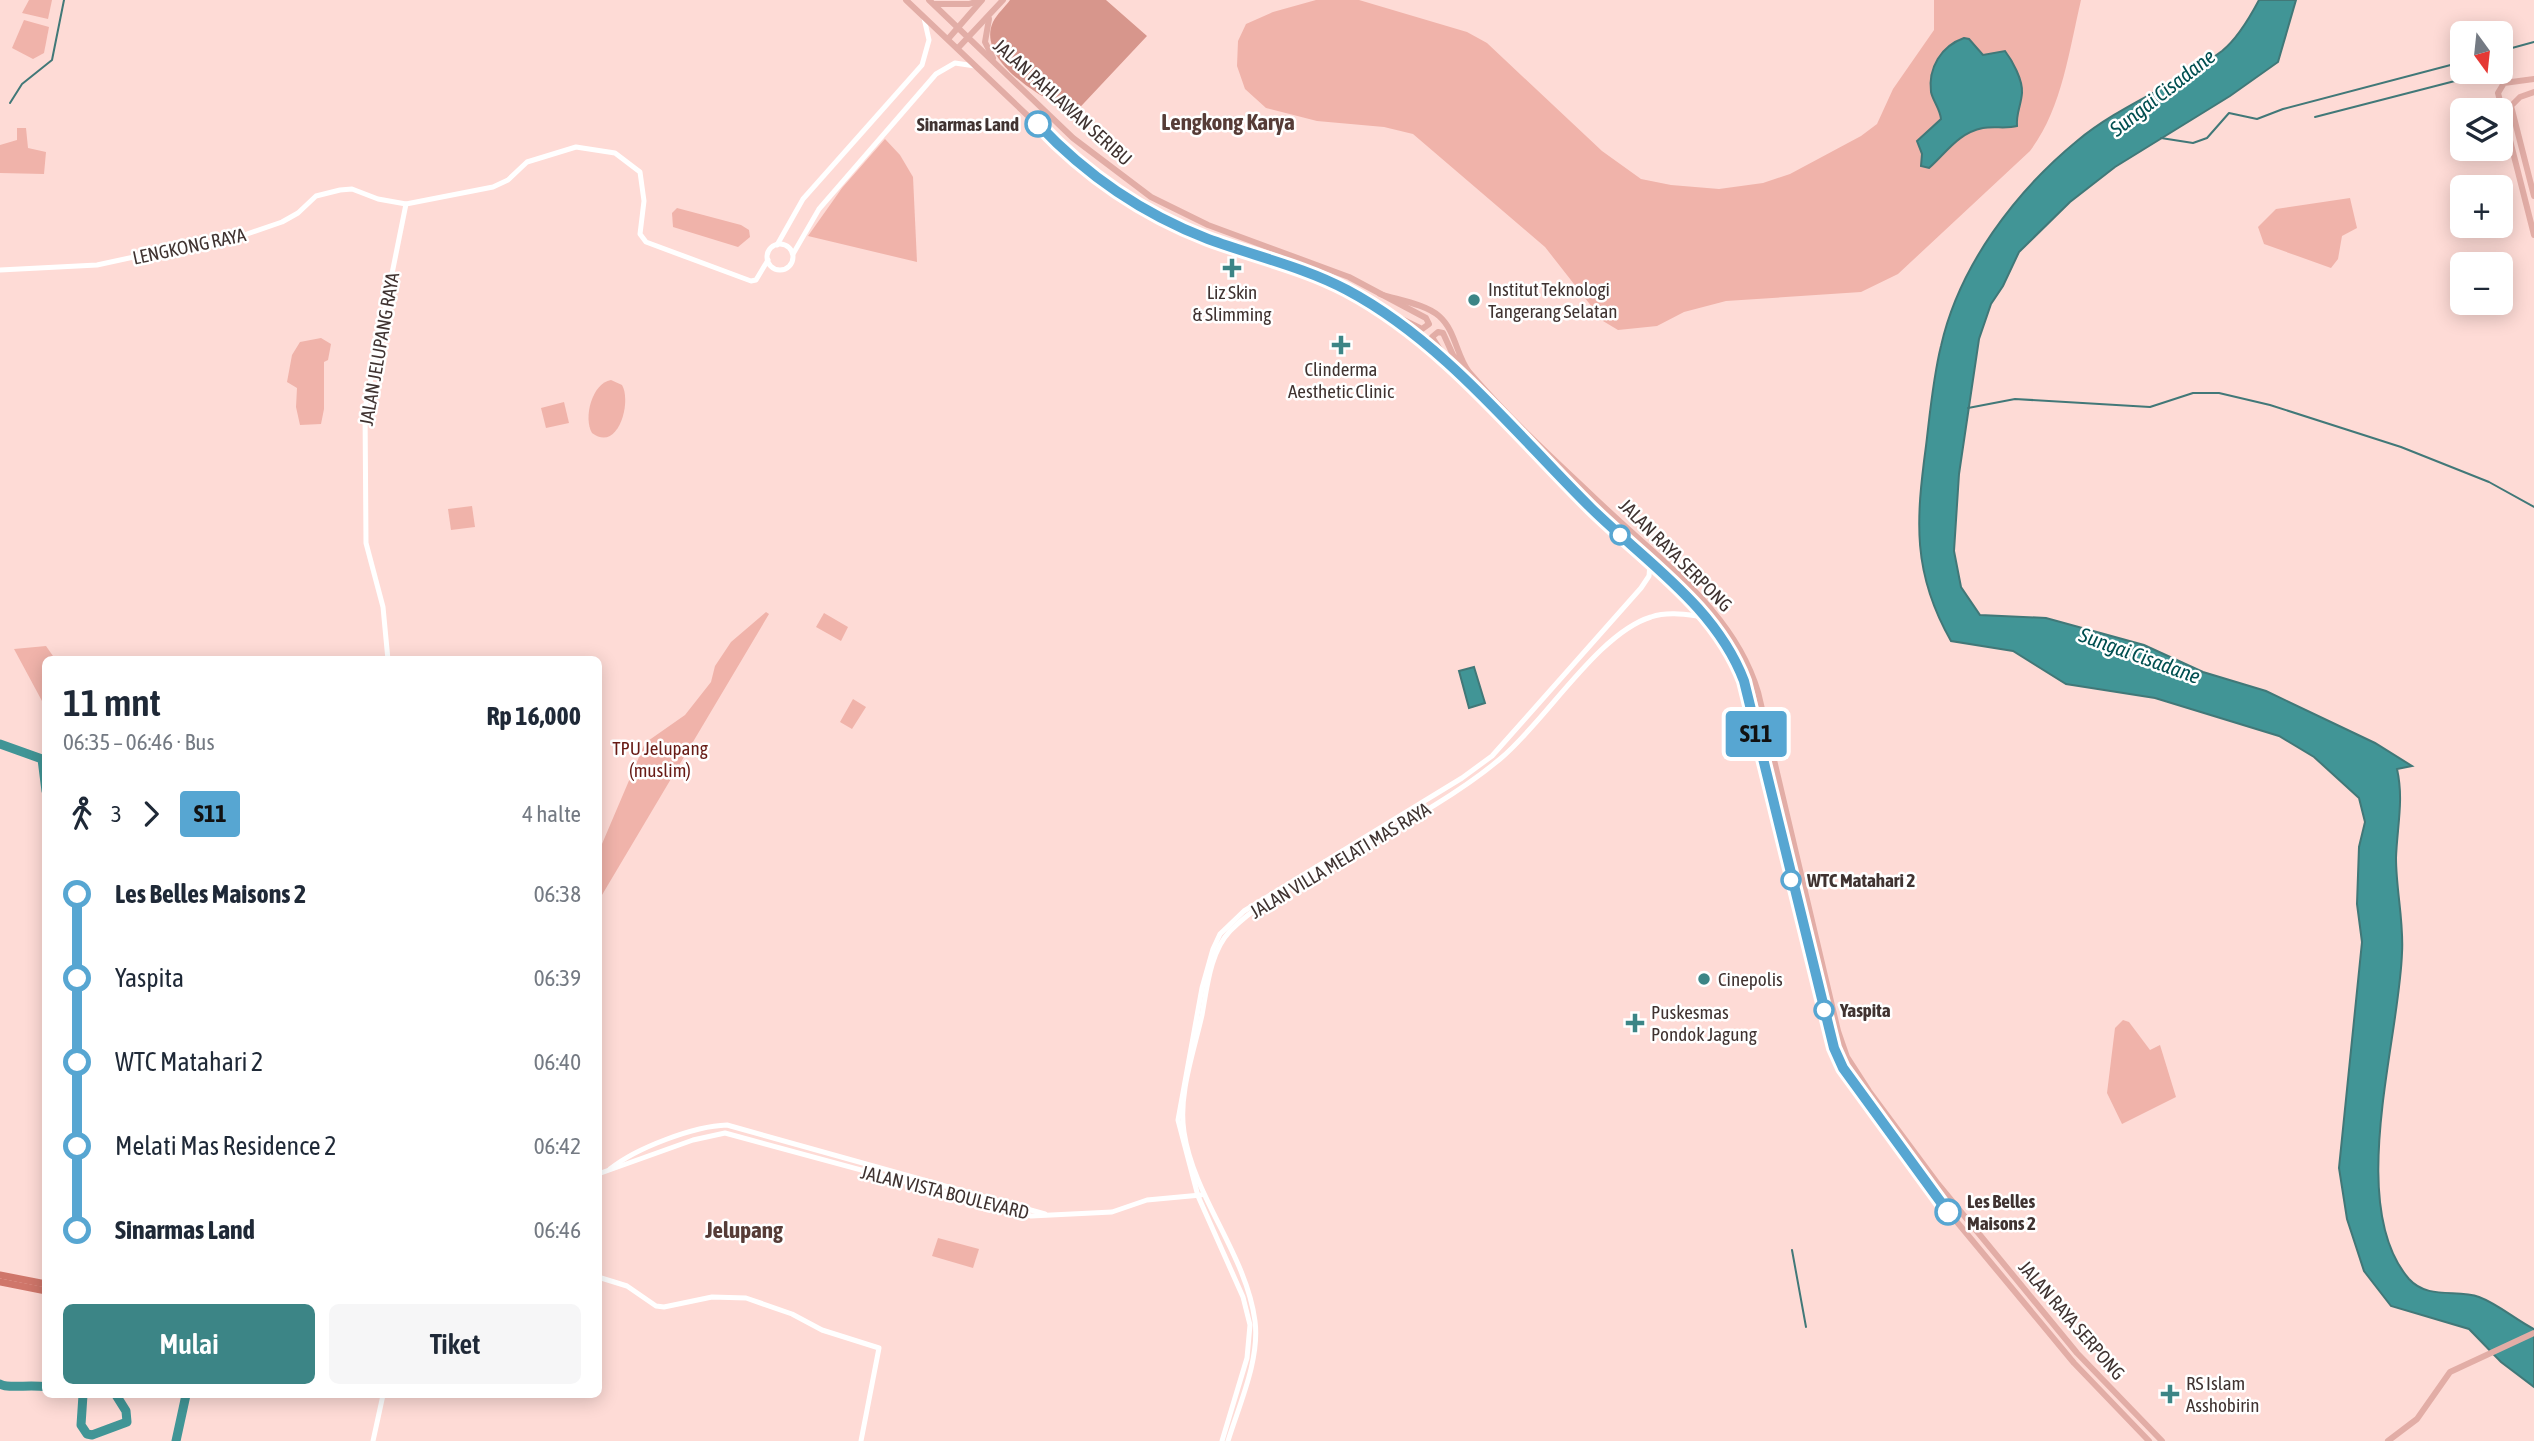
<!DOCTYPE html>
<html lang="id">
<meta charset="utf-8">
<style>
body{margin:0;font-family:"Asap Condensed",sans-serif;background:#f6f6f7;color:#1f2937;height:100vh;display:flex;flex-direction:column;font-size:26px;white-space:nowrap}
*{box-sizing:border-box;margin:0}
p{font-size:23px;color:#747a83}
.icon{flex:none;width:38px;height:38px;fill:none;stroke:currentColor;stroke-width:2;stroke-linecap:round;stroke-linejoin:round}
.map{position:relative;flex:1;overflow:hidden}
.details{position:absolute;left:42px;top:656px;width:560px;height:742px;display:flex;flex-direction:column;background:#fff;border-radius:10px;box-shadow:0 4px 18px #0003}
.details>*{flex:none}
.badge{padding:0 14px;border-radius:5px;font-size:24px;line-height:46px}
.needle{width:46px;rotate:165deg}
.controls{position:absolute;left:2450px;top:21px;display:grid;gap:14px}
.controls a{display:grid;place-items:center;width:63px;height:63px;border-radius:10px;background:#fff;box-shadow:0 4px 18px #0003;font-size:35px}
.map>.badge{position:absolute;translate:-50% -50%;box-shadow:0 0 0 4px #fff}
.legs{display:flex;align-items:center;gap:10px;height:77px;padding:0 21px;font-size:23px}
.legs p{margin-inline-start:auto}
.headline{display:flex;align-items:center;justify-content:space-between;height:119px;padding:0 21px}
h1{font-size:38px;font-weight:600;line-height:52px}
.button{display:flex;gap:14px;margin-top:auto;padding:14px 21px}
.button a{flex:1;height:80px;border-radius:10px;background:#3c8586;color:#fff;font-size:28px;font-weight:600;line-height:80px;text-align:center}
.button a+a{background:#f6f6f7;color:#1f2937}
ul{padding:0 21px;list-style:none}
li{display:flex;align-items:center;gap:24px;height:84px;font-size:26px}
li i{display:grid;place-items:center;width:10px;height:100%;margin:0 9px;background:currentColor}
li i::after{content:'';width:18px;height:18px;margin:-9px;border:5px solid;border-radius:50%;background:#fff}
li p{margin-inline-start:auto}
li:first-child i{background:linear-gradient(#0000 50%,currentColor 0)}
li:last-child i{background:linear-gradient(currentColor 50%,#0000 0)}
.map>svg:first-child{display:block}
.green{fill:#f0b3aa}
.forest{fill:#d7968c}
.water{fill:#419596;stroke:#417878;stroke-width:2}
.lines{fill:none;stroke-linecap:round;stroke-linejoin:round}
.stream{stroke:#417878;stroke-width:2}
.river{stroke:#419596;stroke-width:9}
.minor{stroke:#fff;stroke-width:5}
.major{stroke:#e2ada6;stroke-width:6}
.highway{stroke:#cf766a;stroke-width:7}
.line-1-casing{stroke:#fff;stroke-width:16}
.line-1{stroke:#57a6d2;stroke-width:10}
.stop-1-dot{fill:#fff;stroke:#57a6d2;stroke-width:3.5}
.poi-dot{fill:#3c8586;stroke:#fff;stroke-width:2.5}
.labels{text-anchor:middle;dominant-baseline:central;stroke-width:5;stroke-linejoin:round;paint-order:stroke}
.street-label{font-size:19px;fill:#403331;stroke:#fff}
.stop-label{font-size:19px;font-weight:bold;fill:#403331;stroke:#fff;text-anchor:start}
.poi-label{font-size:19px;fill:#403331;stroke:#fff;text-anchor:start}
.park-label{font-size:19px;fill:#681b15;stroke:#fff}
.water-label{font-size:21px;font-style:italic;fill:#004f50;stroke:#fff}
.quarter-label{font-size:23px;font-weight:bold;fill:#563c37;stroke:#fff}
</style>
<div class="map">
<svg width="2534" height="1441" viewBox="0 0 2534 1441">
<rect width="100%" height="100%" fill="#fedbd6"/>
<g class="green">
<path d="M29 0H52L48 19 22 13Z"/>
<path d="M1316 0H1359L1467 32 1487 43 1602 151 1641 179 1671 185 1719 189 1763 183 1790 174 1861 136 1877 124 1893 89 1934 30V0H2081C2069 51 2062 109 2030 151L1898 274 1861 292 1726 301 1684 312 1657 326 1618 330 1603 321 1545 247 1413 134 1384 127 1317 121 1266 108 1245 89 1237 66 1238 41 1246 24 1273 12Z"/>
<path d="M24 20 49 27 44 53 33 59 12 48Z"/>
<path d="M17 128H26L28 148 46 152 44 174 0 173V145L17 140Z"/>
<path d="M885 139 900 155 913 177 917 262 808 236 842 188Z"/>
<path d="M2350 198 2357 228 2342 236 2338 259 2331 268 2264 244 2258 227 2276 209Z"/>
<path d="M677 208 741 225 749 230 750 237 738 247 673 227 672 213Z"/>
<path d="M321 338 331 344 328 360 324 362V409L321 424 300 425 296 407 297 388 287 382 292 355 300 342Z"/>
<path d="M611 380 622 385C632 402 618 453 592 433 583 418 592 383 611 380Z"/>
<path d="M564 402 569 423 546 428 541 408Z"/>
<path d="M472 506 475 527 451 530 448 509Z"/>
<path d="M766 612 769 614 599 900V851L645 743 685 715 711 682 715 666 731 642Z"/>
<path d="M824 613 848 627 841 641 816 627Z"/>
<path d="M46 646 53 656 76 660H46L44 717 42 701 14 649Z"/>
<path d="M853 699 866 707 852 729 840 722Z"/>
<path d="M2123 1020 2129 1022 2150 1050 2160 1045 2176 1097 2122 1124 2107 1093 2115 1028Z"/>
<path d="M938 1238 979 1249 973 1268 932 1256Z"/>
</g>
<path class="forest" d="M1010 0H1106L1147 36 1069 119 1060 110 1061 105 1047 94 1042 96C1020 83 979 52 993 22 997 14 1005 7 1010 0Z"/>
<g class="water">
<path d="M2259 0H2296L2278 62 2230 96 2115 167 2070 202 2019 252 2003 286 1991 304 1979 339 1959 474 1954 551 1961 587 1980 615 2046 618 2144 645 2203 672 2266 691 2375 743 2412 766 2397 769C2404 800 2397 827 2396 858 2396 890 2404 922 2402 953 2399 1042 2346 1206 2409 1279 2428 1300 2457 1289 2479 1297 2498 1304 2516 1320 2534 1329V1387L2501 1362 2469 1329 2391 1306 2364 1271 2347 1219 2339 1168 2362 942 2357 904 2359 847 2365 822 2359 798 2314 757 2279 736 2155 698 2066 684 2013 651 1951 641C1912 573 1916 520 1926 446 1930 413 1933 378 1941 346 1959 266 2015 192 2077 141 2120 105 2177 85 2222 51 2237 39 2250 17 2259 0Z"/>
<path d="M1964 38 1969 39 1983 55 2005 51C2012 60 2023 80 2022 93 2021 106 2016 113 2017 126 2007 129 1994 126 1983 128 1958 133 1947 152 1929 168L1921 166 1922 154 1917 141 1941 119C1940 109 1933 101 1931 92 1928 68 1941 46 1964 38Z"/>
<path d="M1474 667 1485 703 1469 708 1459 671Z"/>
</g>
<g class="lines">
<g class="stream">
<path d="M2501 51 2534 42"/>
<path d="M10 103 22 84 52 60 64 0"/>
<path d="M2315 117 2486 73 2498 76"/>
<path d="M2161 138 2193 143 2207 138 2229 113 2257 119 2283 109 2462 62"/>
<path d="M1968 408 2015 399 2150 407 2193 393H2219L2270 405 2401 447 2489 482 2534 507"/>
<path d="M1792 1250 1806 1327"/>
</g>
<g class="river">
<path d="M0 744 42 759 46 791"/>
<path d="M0 1384C8 1389 31 1384 46 1387"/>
<path d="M83 1395 81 1425 87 1434 92 1435 127 1422 126 1411 116 1395"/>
<path d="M176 1441 186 1395"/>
</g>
<g class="minor">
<circle cx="780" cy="257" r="13"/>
<path d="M777 245 803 199 922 65 929 40 924 18"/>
<path d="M793 254 819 209 936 74 955 63 975 66"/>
<path d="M0 270 97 265 180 247 224 242 282 222 298 213 316 196 340 190 352 189 378 199 406 204 493 187 508 180 527 162 576 147 615 153 640 172 644 201 640 234 646 242 751 281 756 280 768 260"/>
<path d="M388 660 383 607 366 543 365 408 406 204"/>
<path d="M610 1169C636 1148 694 1126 727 1125L1045 1214"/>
<path d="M598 1174 693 1140 725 1133 1031 1216 1112 1212 1147 1200 1201 1195"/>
<path d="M598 1277 627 1286 656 1306 664 1307 712 1297 746 1298 792 1314 822 1330 879 1348 861 1441"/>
<path d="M373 1441 383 1395"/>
<path d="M1222 1441 1247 1358 1250 1325 1243 1297 1198 1196 1178 1120 1202 988 1213 949 1220 934 1244 911 1462 778 1492 756 1641 588 1649 576 1650 564"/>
<path d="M1228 1441C1239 1405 1260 1360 1255 1321 1246 1254 1194 1198 1184 1132 1178 1095 1194 1051 1202 1015 1207 988 1210 952 1230 931 1253 908 1281 892 1309 876 1372 839 1444 806 1500 759 1545 722 1598 633 1651 617 1669 611 1688 615 1706 617"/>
</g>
<g class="major">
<path d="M906 0 1067 153 1122 195 1205 238 1345 289 1448 364 1593 510 1697 607 1723 638 1744 681 1808 949 1830 1035 1843 1068 1952 1216 2074 1363 2149 1441"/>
<path d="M929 0 1073 138 1151 197 1208 225 1349 277 1426 318 1429 324 1422 329 1377 307"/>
<path d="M935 4H969L979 1"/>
<path d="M989 19 985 42 993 58"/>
<path d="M948 39 982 0"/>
<path d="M958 48 1003 0"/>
<path d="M2534 79 2504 83 2498 93 2534 235"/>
<path d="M2534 92 2520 97 2511 106 2534 196"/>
<path d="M1380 294C1398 300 1425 304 1439 316 1456 331 1456 355 1469 372 1514 424 1566 471 1616 518 1671 569 1736 617 1758 692L1838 1031 1847 1057 1869 1091 1938 1184 2077 1353 2162 1441"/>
<path d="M1448 362 1432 337 1438 332 1443 333 1453 355 1461 364"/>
<path d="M2388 1441 2417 1419 2450 1372 2534 1333"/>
</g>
<g class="highway">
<path d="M0 1275 46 1284"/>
<path d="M0 1282 46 1291"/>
</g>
</g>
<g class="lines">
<defs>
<path id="line-1" d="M1038 124C1086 175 1143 214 1208 239 1254 256 1304 267 1347 290 1443 341 1515 433 1591 508 1646 562 1716 607 1744 681L1834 1048 1843 1068 1948 1212"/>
</defs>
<use href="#line-1" class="line-1-casing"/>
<use href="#line-1" class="line-1"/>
</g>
<g class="stop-1-dot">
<circle cx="1038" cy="124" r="12"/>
<circle cx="1620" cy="535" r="9"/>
<circle cx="1791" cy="880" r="9"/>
<circle cx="1824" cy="1010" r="9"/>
<circle cx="1948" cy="1212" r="12"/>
</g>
<g class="poi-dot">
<path d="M1228.5 257.5h7v7h7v7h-7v7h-7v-7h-7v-7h7z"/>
<circle cx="1474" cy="300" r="7"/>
<path d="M1337.5 334.5h7v7h7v7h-7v7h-7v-7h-7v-7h7z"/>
<circle cx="1704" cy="979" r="7"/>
<path d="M1631.5 1012.5h7v7h7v7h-7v7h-7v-7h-7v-7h7z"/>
<path d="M2166.5 1383.5h7v7h7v7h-7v7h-7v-7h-7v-7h7z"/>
</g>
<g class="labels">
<g class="street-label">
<text transform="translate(1063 102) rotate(42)">JALAN PAHLAWAN SERIBU</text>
<text transform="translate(189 246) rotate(-12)">LENGKONG RAYA</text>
<text transform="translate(379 349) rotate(-80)">JALAN JELUPANG RAYA</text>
<text transform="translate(1676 555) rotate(45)">JALAN RAYA SERPONG</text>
<text transform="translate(1340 860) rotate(-31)">JALAN VILLA MELATI MAS RAYA</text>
<text transform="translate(945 1192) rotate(14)">JALAN VISTA BOULEVARD</text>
<text transform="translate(2072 1320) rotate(49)">JALAN RAYA SERPONG</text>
</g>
<g class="stop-label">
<text x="1019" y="124" text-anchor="end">Sinarmas Land</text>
<text x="1807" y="880">WTC Matahari 2</text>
<text x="1840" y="1010">Yaspita</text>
<text x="1967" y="1201">Les Belles<tspan x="1967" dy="22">Maisons 2</tspan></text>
</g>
<g class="poi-label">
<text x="1488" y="289">Institut Teknologi<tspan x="1488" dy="22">Tangerang Selatan</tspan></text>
<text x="1232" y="292" text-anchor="middle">Liz Skin<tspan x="1232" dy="22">&amp; Slimming</tspan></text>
<text x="1341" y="369" text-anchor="middle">Clinderma<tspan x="1341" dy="22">Aesthetic Clinic</tspan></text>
<text x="1718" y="979">Cinepolis</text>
<text x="1651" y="1012">Puskesmas<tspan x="1651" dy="22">Pondok Jagung</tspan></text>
<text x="2186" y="1383">RS Islam<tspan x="2186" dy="22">Asshobirin</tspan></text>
</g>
<g class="park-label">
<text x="660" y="748">TPU Jelupang<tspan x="660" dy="22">(muslim)</tspan></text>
</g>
<g class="water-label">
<text transform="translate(2162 92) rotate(-38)">Sungai Cisadane</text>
<text transform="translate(2140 655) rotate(20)">Sungai Cisadane</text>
</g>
<g class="quarter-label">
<text x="1228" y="122">Lengkong Karya</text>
<text x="744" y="1230">Jelupang</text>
</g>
</g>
</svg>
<div class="controls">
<a><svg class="needle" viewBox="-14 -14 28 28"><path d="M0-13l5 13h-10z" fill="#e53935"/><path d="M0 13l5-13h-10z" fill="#747a83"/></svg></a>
<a><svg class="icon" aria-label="layers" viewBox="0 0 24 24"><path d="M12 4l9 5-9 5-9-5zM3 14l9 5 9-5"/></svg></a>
<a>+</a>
<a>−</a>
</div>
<b class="badge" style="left:1756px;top:734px;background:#57a6d2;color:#111">S11</b>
<section class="details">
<div class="headline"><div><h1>11 mnt</h1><p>06:35 – 06:46 · Bus</p></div><b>Rp 16,000</b></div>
<div class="legs"><svg class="icon" aria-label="walk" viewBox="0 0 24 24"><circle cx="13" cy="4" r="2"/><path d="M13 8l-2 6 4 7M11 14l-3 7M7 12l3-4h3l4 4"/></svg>3<svg class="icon" aria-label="forward" viewBox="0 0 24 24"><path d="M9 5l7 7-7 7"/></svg><b class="badge" style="background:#57a6d2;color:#111">S11</b><p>4 halte</p></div>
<ul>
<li><i style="color:#57a6d2"></i><b>Les Belles Maisons 2</b><p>06:38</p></li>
<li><i style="color:#57a6d2"></i><span>Yaspita</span><p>06:39</p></li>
<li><i style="color:#57a6d2"></i><span>WTC Matahari 2</span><p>06:40</p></li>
<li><i style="color:#57a6d2"></i><span>Melati Mas Residence 2</span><p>06:42</p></li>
<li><i style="color:#57a6d2"></i><b>Sinarmas Land</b><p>06:46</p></li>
</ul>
<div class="button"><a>Mulai</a><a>Tiket</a></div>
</section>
</div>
